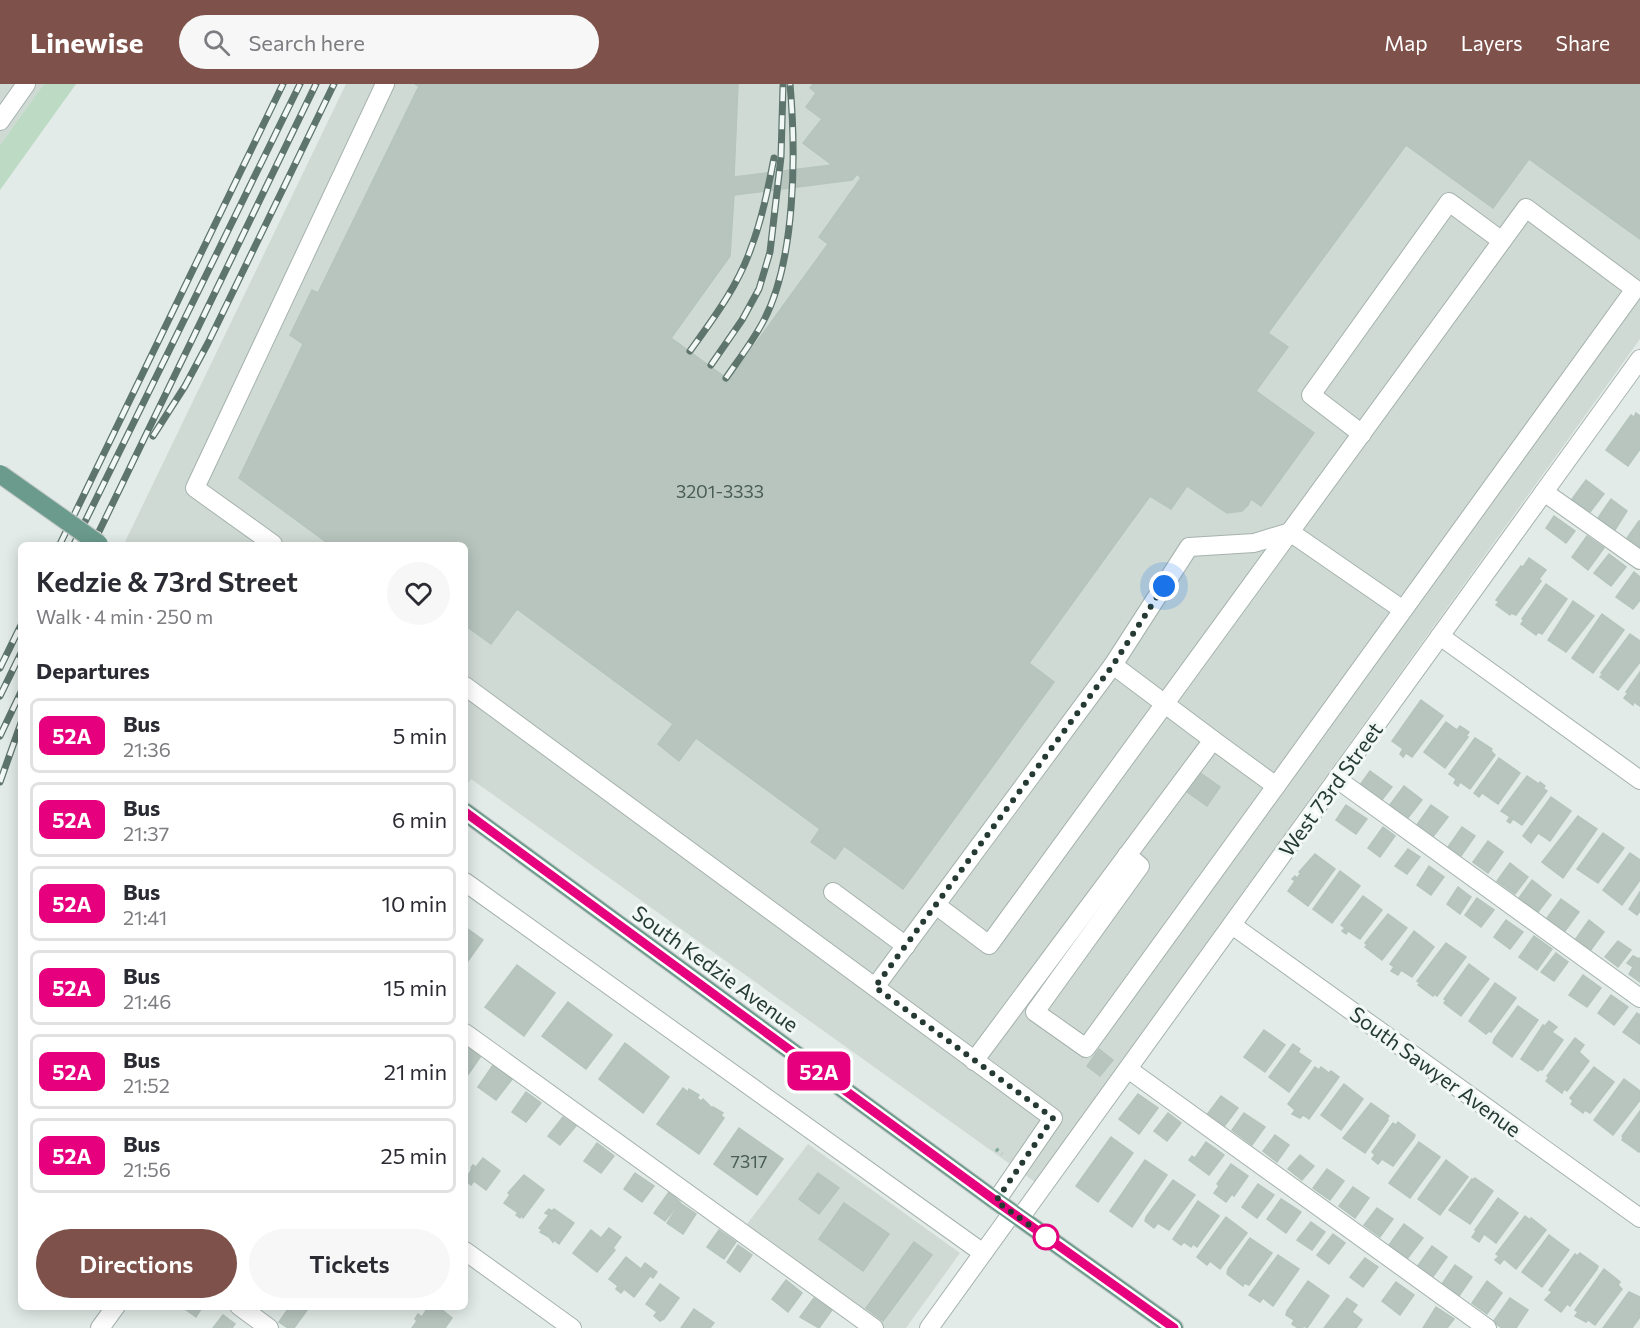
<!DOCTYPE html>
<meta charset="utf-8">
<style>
body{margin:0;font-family:Commissioner,sans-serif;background:#f7f7f7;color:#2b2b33;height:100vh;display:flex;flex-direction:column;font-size:22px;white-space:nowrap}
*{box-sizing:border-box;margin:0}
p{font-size:20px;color:#7c7c81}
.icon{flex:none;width:33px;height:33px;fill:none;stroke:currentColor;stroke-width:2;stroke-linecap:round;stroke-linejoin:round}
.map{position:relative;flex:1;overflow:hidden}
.details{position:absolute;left:18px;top:458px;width:450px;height:768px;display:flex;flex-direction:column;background:#fff;border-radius:9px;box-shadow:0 3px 15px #0003}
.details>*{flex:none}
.badge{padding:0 12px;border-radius:9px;font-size:21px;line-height:39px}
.you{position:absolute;width:30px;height:30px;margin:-15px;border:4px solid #fff;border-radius:50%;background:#1a73e8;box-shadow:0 0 0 9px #1a73e833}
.map>.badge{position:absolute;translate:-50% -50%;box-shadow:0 0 0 3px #fff}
h2{padding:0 18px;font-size:22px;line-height:54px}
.round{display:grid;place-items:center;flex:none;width:63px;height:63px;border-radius:32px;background:#f7f7f7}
.summary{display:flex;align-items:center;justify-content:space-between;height:102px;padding:0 18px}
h1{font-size:28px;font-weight:600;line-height:45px}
.primary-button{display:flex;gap:12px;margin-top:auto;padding:12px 18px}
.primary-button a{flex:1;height:69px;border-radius:36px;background:#7e524b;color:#fff;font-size:24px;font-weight:600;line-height:69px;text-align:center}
.primary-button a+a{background:#f7f7f7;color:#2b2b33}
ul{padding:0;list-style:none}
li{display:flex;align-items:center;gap:18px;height:75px;margin:0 12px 9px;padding:0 6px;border:3px solid #e1e1e2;border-radius:9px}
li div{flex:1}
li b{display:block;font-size:22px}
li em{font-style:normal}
li .badge{min-width:66px;font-weight:700;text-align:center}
header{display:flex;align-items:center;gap:36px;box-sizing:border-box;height:84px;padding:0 30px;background:#7e524b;color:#fff}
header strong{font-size:28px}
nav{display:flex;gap:33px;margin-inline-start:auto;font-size:21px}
.search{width:420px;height:54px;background:#f7f7f7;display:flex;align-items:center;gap:15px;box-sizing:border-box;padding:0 21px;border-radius:33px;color:#7c7c81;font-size:22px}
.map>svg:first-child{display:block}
.built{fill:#d0dad5}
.green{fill:#bddac4}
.building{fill:#b8c5bf;stroke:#b5c4bd;stroke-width:1.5;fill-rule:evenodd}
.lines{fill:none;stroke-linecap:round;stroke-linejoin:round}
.minor-casing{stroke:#a5b2ad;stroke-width:20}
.major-casing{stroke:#c2c8c6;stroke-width:20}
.path{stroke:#86ab9e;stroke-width:4;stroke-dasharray:3 4.5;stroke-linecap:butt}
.minor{stroke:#fff;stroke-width:18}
.major{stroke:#6b9b8d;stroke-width:18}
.rail-casing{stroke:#5e756e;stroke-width:7}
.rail{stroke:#f2f8f5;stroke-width:4.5;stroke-dasharray:14;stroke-linecap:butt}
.major-bridge-casing{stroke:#c2c8c6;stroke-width:20;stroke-linecap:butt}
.major-bridge{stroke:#6b9b8d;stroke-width:18}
.line-casing{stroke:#fff;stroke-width:14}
.line{stroke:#e6007e;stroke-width:9}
.walk{stroke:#243a33;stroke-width:6;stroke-dasharray:0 10.8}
.stop-dot{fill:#fff;stroke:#e6007e;stroke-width:3}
.labels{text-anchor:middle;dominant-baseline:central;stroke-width:6;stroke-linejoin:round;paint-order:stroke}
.number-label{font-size:18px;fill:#495d56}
.street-label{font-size:21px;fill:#243a33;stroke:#f2f8f5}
</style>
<header>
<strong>Linewise</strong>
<div class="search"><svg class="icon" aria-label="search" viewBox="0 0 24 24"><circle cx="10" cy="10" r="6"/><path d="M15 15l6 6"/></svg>Search here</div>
<nav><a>Map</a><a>Layers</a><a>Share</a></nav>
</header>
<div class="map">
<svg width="1640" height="1244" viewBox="0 0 1640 1244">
<rect width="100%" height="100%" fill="#e2ebe7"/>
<g class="built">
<path d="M0 0H44L0 61Z"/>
<path d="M346 0H1640V255L1035 1098 471 695 465 703V460H124Z"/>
<path d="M808 1060 960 1169 906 1244H874L741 1148Z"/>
</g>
<path class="green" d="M44 0H76L0 106V61Z"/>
<g class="building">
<path d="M415 0H738L734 93 832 81 803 59 822 35 806 23 816 9 810 4 813 0H1640V155L1529 75 1493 124 1406 61 1268 249 1288 263 1256 307 1314 349 1261 422 1251 415 1248 421 1242 427 1227 429 1187 402 1171 425 1150 412 1029 579 1054 598 903 805 844 762 835 775 811 758 820 745 696 654 679 677 658 660 673 640 517 525 491 560 465 541V460H329L239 394 303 260 290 251 312 206 318 209 419 2ZM857 90 861 94 819 153 828 160 729 296 671 254 730 172 734 111 852 96Z"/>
<path d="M1636 329 1640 332V365L1628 382 1606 366 1631 331 1634 333Z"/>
<path d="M1586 396 1604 410 1590 428 1572 415Z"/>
<path d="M1611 415 1627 427 1615 446 1598 434Z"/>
<path d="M1554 432 1575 447 1566 459 1546 444Z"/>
<path d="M1639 437H1640V464L1627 454Z"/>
<path d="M1587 452 1604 464 1588 486 1572 473Z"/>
<path d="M1609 470 1626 483 1611 502 1594 489Z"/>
<path d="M1529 474 1546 486 1539 495 1541 497 1516 531 1511 529 1510 531 1496 521 1499 518 1496 516 1521 482 1523 483Z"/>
<path d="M1634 488 1640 493V516L1633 525 1616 513Z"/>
<path d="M1546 500 1567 515 1542 550 1538 548 1536 551 1521 540 1524 536 1522 535Z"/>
<path d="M1573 517 1594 532 1566 568 1548 556Z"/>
<path d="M1602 530 1624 546 1593 589 1572 574Z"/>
<path d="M1630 550 1640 557V578L1618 606 1600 593 1603 590 1601 589Z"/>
<path d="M1640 588V622L1634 618 1633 621 1624 614 1628 609 1626 608Z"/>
<path d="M1421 616 1443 632 1412 673 1406 669 1403 673 1400 670 1403 665 1392 657Z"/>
<path d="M1446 638 1457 646 1460 642 1469 648 1466 652 1468 653 1445 684 1424 668Z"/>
<path d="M1475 654 1492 665 1491 667 1495 671 1470 705 1460 698 1458 702 1454 699 1456 695 1449 690Z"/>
<path d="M1499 674 1520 689 1498 720 1482 709 1479 713 1474 709Z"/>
<path d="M1370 687 1392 703 1381 717 1360 701Z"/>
<path d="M1199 688 1220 703 1207 722 1186 707Z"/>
<path d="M1527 692 1539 700 1540 698 1545 702 1543 704 1547 707 1522 741 1513 735 1510 739 1507 737 1510 733 1501 727Z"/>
<path d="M1404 702 1422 716 1407 735 1389 722Z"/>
<path d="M1551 713 1571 727 1550 757 1538 749 1531 759 1523 752Z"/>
<path d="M1346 721 1367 735 1356 750 1336 736Z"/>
<path d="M1431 721 1448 733 1432 754 1416 742Z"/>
<path d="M1578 732 1597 745 1563 794 1542 778Z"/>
<path d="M1383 743 1395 752 1380 773 1368 764Z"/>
<path d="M1462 743 1475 752 1461 772 1448 763Z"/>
<path d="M1603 749 1624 764 1598 799 1577 785Z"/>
<path d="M1488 757 1503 768 1488 789 1473 778Z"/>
<path d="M1408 765 1420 773 1407 790 1395 782Z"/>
<path d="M1630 769 1640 776V796L1622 821 1603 806Z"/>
<path d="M1315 770 1335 785 1308 822 1288 807 1295 797 1292 795 1295 792 1297 794 1301 789 1299 788Z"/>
<path d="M1510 779 1528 793 1515 810 1497 797Z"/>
<path d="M1429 782 1444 793 1431 811 1417 801Z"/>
<path d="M1340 787 1360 802 1332 839 1313 825Z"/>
<path d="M1532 796 1551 811 1538 828 1519 814Z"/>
<path d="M1458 803 1471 813 1460 830 1447 820Z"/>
<path d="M1640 808V827L1637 831 1629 825Z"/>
<path d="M1363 812 1382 826 1360 855 1348 847 1346 850 1342 847 1345 844 1341 841Z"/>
<path d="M1477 814 1494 826 1481 843 1465 831Z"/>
<path d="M1561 815 1579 828 1565 847 1547 834Z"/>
<path d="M1388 830 1407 844 1382 876 1365 863 1367 861 1365 859Z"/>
<path d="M1506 836 1523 848 1510 865 1494 853Z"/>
<path d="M1589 836 1604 848 1590 867 1575 856Z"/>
<path d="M465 843 483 856 465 881Z"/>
<path d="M1414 847 1434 863 1412 893 1401 886 1398 891 1391 887 1394 883 1390 880Z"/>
<path d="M1534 852 1552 865 1537 886 1519 873Z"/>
<path d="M1618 857 1631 866 1618 883 1605 873Z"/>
<path d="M1446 859 1466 873 1437 912 1435 910 1433 912 1418 901 1420 899 1417 897Z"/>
<path d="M1556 869 1568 878 1554 897 1541 888Z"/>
<path d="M1633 872 1639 875 1640 874V898L1629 890 1633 883 1627 879Z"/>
<path d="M1469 880 1489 895 1461 932 1444 919 1446 916 1444 915Z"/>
<path d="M517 881 555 909 524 952 485 923Z"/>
<path d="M1583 891 1601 904 1587 923 1569 911Z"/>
<path d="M1495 899 1516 914 1491 948 1489 947 1486 950 1469 937Z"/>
<path d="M1611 911 1628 923 1614 941 1598 929Z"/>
<path d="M568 918 612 951 586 985 542 952Z"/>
<path d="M1518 922 1538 936 1512 973 1493 959 1494 955Z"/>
<path d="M1637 929 1640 931V960L1623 948Z"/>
<path d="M1549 937 1557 943 1552 948 1563 956 1542 986 1540 985 1538 987 1521 975 1543 941 1545 942Z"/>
<path d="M1264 946 1285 961 1265 988 1244 973Z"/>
<path d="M1575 954 1584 961 1579 968 1589 977 1567 1007 1564 1005 1562 1009 1546 997 1549 993 1547 992Z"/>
<path d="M625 959 669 993 643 1029 599 995Z"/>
<path d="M465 960 481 972 467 992 465 990Z"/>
<path d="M1293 960 1300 965 1298 968 1311 977 1289 1008 1269 993Z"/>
<path d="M1099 965 1113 976 1100 992 1087 982Z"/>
<path d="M493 981 513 994 496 1016 478 1003Z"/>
<path d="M1315 983 1319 986 1321 983 1329 989 1331 987 1339 993 1309 1035 1303 1031 1300 1034 1292 1030 1295 1026 1288 1020Z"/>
<path d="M1594 983 1614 998 1590 1029 1585 1026 1583 1029 1571 1020 1573 1017 1570 1014Z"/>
<path d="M1624 995 1640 1007V1016L1613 1051 1594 1036Z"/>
<path d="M1344 1000 1363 1015 1341 1046 1321 1031Z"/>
<path d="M683 1004 688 1008 689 1005 699 1011 697 1014 701 1017 703 1015 712 1024 713 1023 723 1029 721 1031 724 1034 699 1070 657 1040Z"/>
<path d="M526 1008 541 1019 526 1038 512 1028Z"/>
<path d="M1138 1010 1158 1024 1139 1050 1119 1035Z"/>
<path d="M1221 1012 1238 1024 1223 1044 1206 1032Z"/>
<path d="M1371 1019 1389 1032 1387 1035 1388 1036 1365 1069 1343 1054Z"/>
<path d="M1640 1027V1067L1639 1068 1622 1056 1623 1054 1622 1052Z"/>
<path d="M1168 1029 1181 1039 1167 1057 1154 1047Z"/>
<path d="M1244 1029 1265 1043 1252 1061 1232 1046Z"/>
<path d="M563 1033 576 1042 560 1061 548 1052Z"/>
<path d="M1398 1038 1415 1051 1414 1054 1393 1082 1382 1075 1378 1080 1372 1075 1375 1071 1372 1068 1393 1039 1396 1041Z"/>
<path d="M739 1044 783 1075 757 1111 714 1080Z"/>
<path d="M1275 1051 1289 1061 1277 1078 1263 1067Z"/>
<path d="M1111 1053 1133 1069 1098 1118 1076 1102Z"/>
<path d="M1206 1058 1224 1071 1209 1091 1189 1076 1192 1072 1195 1074Z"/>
<path d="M1419 1058 1440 1073 1410 1114 1389 1099Z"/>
<path d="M597 1059 614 1072 601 1089 584 1077Z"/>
<path d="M1300 1071 1314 1082 1302 1096 1288 1085Z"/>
<path d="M483 1074 500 1087 486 1106 474 1097 471 1101 466 1097 469 1094 467 1093 472 1085 471 1084 473 1081 476 1083Z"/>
<path d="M1145 1076 1167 1091 1132 1143 1110 1127Z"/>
<path d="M1446 1076 1468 1093 1440 1131 1418 1115Z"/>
<path d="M1231 1080 1248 1092 1234 1112 1232 1110 1226 1118 1214 1109 1219 1102 1217 1100Z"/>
<path d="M1327 1085 1344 1097 1330 1116 1313 1104Z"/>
<path d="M635 1089 654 1102 642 1118 624 1105Z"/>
<path d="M818 1089 839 1104 819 1130 799 1115Z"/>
<path d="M524 1091 544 1106 523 1134 522 1131 520 1134 516 1131 518 1129 504 1119 510 1111 508 1109Z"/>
<path d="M1475 1094 1493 1107 1470 1140 1449 1126 1472 1095 1473 1096Z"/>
<path d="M1173 1096 1195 1111 1169 1146 1158 1139 1154 1144 1145 1137 1146 1133Z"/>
<path d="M1258 1100 1274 1111 1257 1134 1242 1123Z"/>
<path d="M1353 1103 1369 1114 1355 1134 1339 1122Z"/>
<path d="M669 1108 680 1118 665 1137 654 1129Z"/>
<path d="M1498 1114 1518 1129 1496 1159 1484 1150 1479 1158 1472 1153 1477 1146H1475Z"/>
<path d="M1281 1115 1301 1128 1286 1149 1267 1135Z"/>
<path d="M1198 1117 1219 1132 1197 1163 1193 1160 1191 1163 1184 1158 1181 1161 1173 1155Z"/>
<path d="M680 1119 696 1130 683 1150 667 1139Z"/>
<path d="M844 1119 889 1150 863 1187 819 1155Z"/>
<path d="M1377 1124 1393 1135 1380 1153 1364 1141Z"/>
<path d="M549 1125 552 1127 554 1125 574 1139 559 1160 554 1156 553 1158 549 1153 540 1148 542 1146 539 1144 549 1131 545 1129Z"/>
<path d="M1525 1132 1530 1136 1531 1134 1546 1146 1516 1185 1504 1175 1500 1180 1495 1176 1499 1172 1496 1170Z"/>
<path d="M1226 1133 1247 1149 1220 1185 1210 1177 1207 1181 1197 1173Z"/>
<path d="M1311 1138 1325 1148 1312 1166 1297 1156Z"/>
<path d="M1404 1140 1423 1154 1407 1175 1389 1161Z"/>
<path d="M609 1144 621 1153 613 1164 615 1166 597 1188 573 1169 591 1146 601 1154Z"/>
<path d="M719 1146 736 1158 724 1175 707 1163Z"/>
<path d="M1333 1150 1345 1159 1329 1180 1317 1171Z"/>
<path d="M1549 1151 1569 1166 1542 1203 1522 1188Z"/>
<path d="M1250 1154 1272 1169 1249 1201 1244 1199 1243 1202 1227 1190 1228 1185Z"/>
<path d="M914 1158 932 1171 883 1237 866 1224Z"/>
<path d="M738 1161 752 1171 740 1188 727 1178Z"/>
<path d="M1432 1162 1447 1173 1432 1194 1417 1183Z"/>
<path d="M1580 1169 1598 1182 1597 1185 1570 1222 1567 1220 1561 1228 1545 1216 1552 1208 1549 1206 1575 1170 1577 1172Z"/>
<path d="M1278 1171 1299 1185 1273 1222 1263 1214 1260 1218 1249 1211Z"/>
<path d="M626 1173 641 1185 645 1179 657 1188 653 1194 650 1192 634 1213 624 1205 621 1209 616 1205 618 1202 609 1195Z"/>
<path d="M1365 1174 1378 1183 1363 1203 1350 1193Z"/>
<path d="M1455 1181 1472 1193 1459 1212 1442 1200Z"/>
<path d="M1604 1185 1620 1198 1618 1201 1622 1205 1595 1241 1588 1236 1586 1238 1575 1232 1578 1228 1575 1226Z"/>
<path d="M786 1196 802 1209 788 1228 772 1215Z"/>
<path d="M1308 1197 1329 1212 1307 1244 1304 1242 1302 1244H1298L1292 1240 1294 1236 1286 1231 1287 1227Z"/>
<path d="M1487 1197 1502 1209 1487 1230 1472 1219Z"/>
<path d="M1396 1198 1414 1211 1400 1231 1382 1217Z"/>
<path d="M660 1200 679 1214 664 1235 660 1237 654 1232 657 1228 646 1220Z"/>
<path d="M1629 1208 1640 1213V1233L1632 1244H1603Z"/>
<path d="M814 1214 832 1226 819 1244 800 1233Z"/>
<path d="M1347 1214 1357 1221 1352 1228 1362 1236 1356 1244H1324Z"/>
<path d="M1510 1214 1528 1226 1516 1244H1502L1493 1238Z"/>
<path d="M181 1222H203L196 1233Z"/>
<path d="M290 1222H310L294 1244H288L279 1238Z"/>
<path d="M429 1222H437L452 1234 445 1244H412L417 1237 415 1235 418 1230 422 1233Z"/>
<path d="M1436 1223 1454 1235 1447 1244H1423Z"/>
<path d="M694 1225 714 1239 710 1244H681Z"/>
<path d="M223 1231 235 1240 232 1244H213Z"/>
</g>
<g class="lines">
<defs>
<g id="minor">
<path d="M0 37 26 0"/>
<path d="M1362 350 1311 311 1449 118 1502 157"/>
<path d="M1544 408 1640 476"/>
<path d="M273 460 195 404 385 0"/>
<path d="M1440 552 1640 696"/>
<path d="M465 602 1053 1034 996 1117"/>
<path d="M1337 695 1640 914"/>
<path d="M1127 771 1140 782 1035 928 1086 964 1276 702"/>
<path d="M465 798 983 1169"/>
<path d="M833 808 906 862"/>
<path d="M936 821 989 861 1526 124 1635 205 1276 702 1213 656"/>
<path d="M1232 841 1640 1134"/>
<path d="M875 903 1113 581 1189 463 1254 459 1290 448 1403 526"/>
<path d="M465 949 874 1244"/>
<path d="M974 977 1213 656 1113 581"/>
<path d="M1128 985 1487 1244"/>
<path d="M1020 1134 1640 275"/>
<path d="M465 1167 572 1244"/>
<path d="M239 1222 269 1244"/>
<path d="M100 1244 116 1222"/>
<path d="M929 1244 1012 1129"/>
</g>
<path id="major" d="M465 728 996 1117 1174 1244"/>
</defs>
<use href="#minor" class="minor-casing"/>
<use href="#major" class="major-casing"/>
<path class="path" d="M996 1065 1002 1070"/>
<use href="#minor" class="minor"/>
<use href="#major" class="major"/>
<defs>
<g id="rail">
<path d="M690 267C713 235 738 202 751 164 762 135 768 105 774 74"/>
<path d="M711 281 742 236 759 205 770 168 781 73 783 2"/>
<path d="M726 294C739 275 753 257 764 236 796 175 796 68 790 0"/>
<path d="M153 352 185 302 208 259 334 0"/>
<path d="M60 460 283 0"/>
<path d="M74 460 300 0"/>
<path d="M93 460 316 0"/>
<path d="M0 584 21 541"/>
<path d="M0 612 21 569"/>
<path d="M0 652 21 608"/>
<path d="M0 698 21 639"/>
</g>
</defs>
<use href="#rail" class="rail-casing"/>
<use href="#rail" class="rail"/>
<defs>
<path id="major-bridge" d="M0 390 99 460"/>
</defs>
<use href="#major-bridge" class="major-bridge-casing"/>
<use href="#major-bridge" class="major-bridge"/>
</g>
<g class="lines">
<defs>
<path id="line" d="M465 728 996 1117 1174 1244"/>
</defs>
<use href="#line" class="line-casing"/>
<use href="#line" class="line"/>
<path class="walk" d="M1046 1153 996 1117 1053 1034 875 903 1113 581 1164 502"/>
</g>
<circle class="stop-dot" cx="1046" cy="1153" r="12"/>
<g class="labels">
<g class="number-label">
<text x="720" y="407">3201-3333</text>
<text x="749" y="1077">7317</text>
</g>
<g class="street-label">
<text transform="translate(1330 705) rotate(-54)">West 73rd Street</text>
<text transform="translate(716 884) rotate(36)">South Kedzie Avenue</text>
<text transform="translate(1436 987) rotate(36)">South Sawyer Avenue</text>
</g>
</g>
</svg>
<div class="you" style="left:1164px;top:502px"></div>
<b class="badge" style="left:819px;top:987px;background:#e6007e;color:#fff">52A</b>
<section class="details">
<div class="summary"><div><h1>Kedzie &amp; 73rd Street</h1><p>Walk · 4 min · 250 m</p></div><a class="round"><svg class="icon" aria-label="heart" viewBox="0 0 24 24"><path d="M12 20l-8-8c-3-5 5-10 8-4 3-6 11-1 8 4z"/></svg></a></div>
<h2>Departures</h2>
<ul>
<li><span class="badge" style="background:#e6007e;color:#fff">52A</span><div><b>Bus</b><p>21:36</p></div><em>5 min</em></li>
<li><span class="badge" style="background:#e6007e;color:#fff">52A</span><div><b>Bus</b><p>21:37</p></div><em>6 min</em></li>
<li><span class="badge" style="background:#e6007e;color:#fff">52A</span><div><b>Bus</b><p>21:41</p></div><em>10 min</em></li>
<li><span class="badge" style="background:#e6007e;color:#fff">52A</span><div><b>Bus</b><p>21:46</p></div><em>15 min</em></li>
<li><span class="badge" style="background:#e6007e;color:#fff">52A</span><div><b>Bus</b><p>21:52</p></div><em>21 min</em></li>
<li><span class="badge" style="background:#e6007e;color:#fff">52A</span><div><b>Bus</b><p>21:56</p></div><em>25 min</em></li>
</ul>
<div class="primary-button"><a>Directions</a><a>Tickets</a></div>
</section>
</div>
